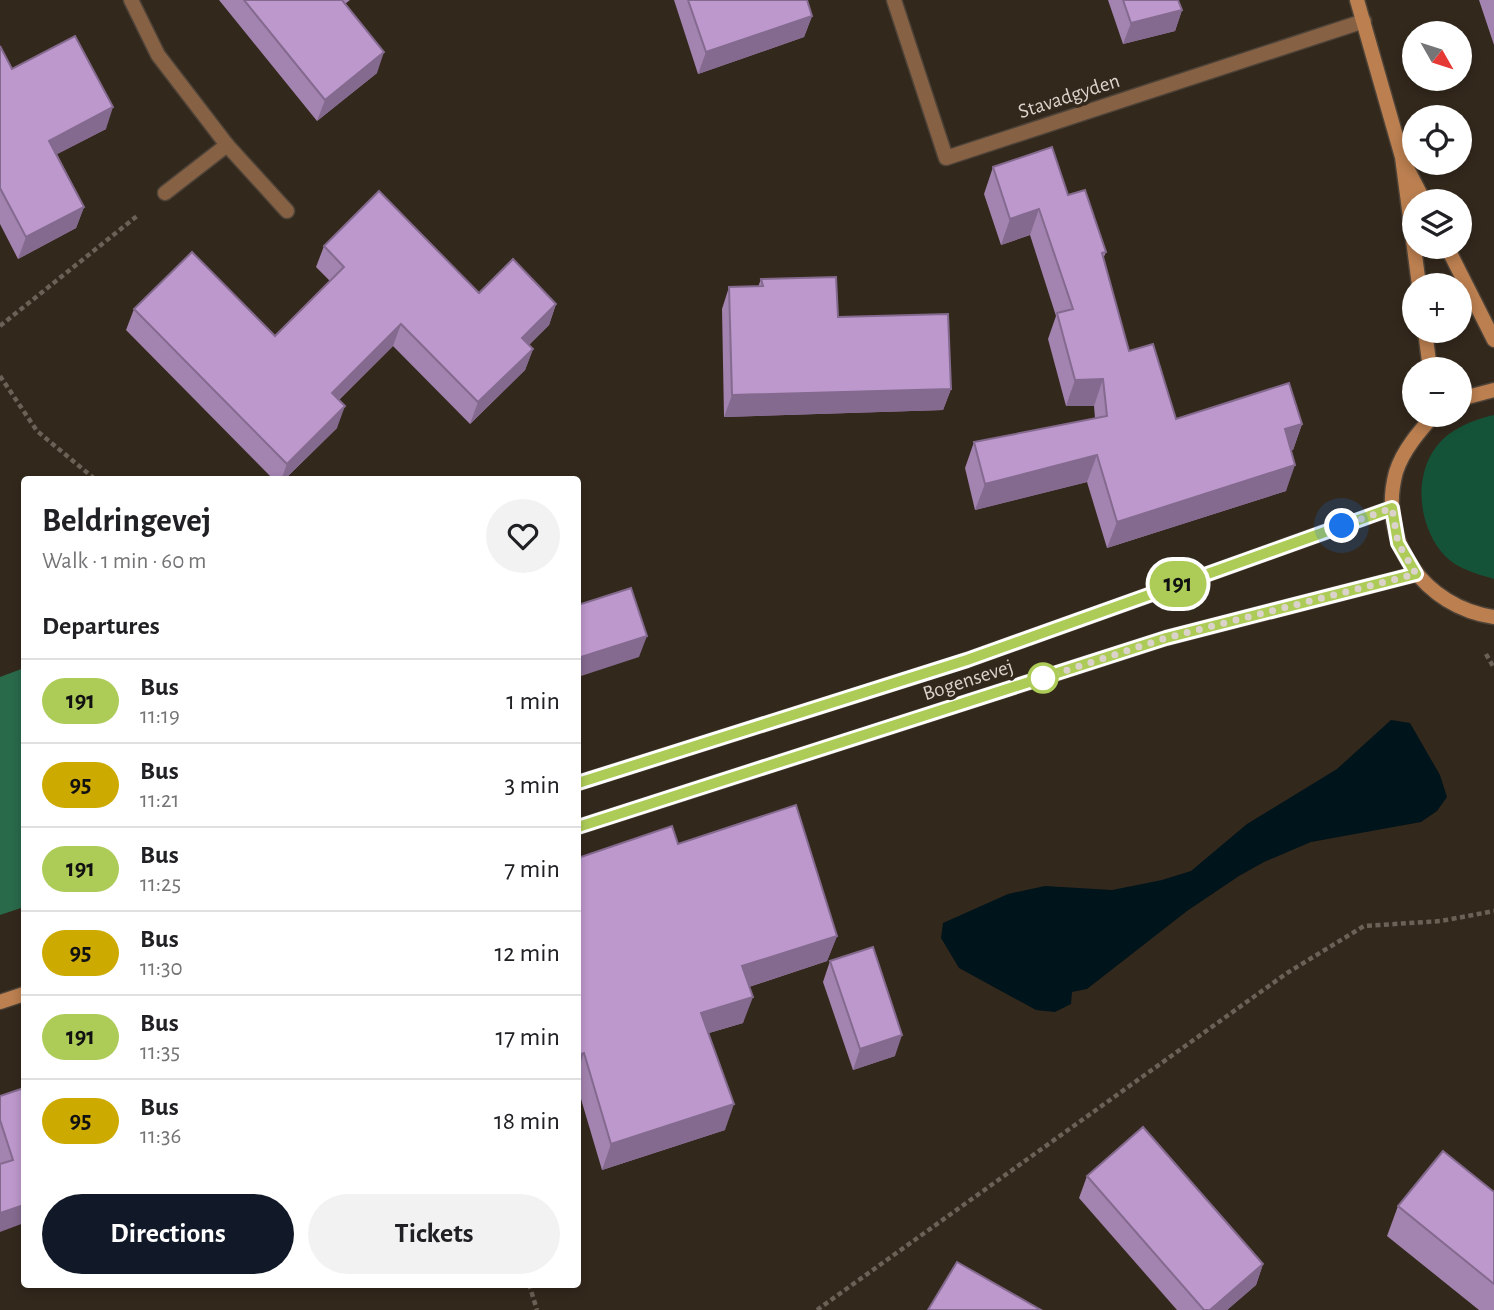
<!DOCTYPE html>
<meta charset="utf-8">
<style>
body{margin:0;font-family:"Alegreya Sans",sans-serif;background:#f2f2f2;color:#202124;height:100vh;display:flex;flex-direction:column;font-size:26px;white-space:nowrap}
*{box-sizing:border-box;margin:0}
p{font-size:23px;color:#757577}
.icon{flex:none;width:38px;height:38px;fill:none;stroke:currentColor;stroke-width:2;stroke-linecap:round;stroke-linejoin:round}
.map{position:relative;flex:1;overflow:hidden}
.details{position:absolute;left:21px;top:476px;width:560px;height:812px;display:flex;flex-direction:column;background:#fff;border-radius:7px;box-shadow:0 4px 10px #0003}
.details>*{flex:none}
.badge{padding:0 14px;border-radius:23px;font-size:24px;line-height:46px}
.needle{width:46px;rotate:129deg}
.buttons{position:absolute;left:1402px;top:21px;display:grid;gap:14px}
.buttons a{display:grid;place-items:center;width:70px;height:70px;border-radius:50%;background:#fff;box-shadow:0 4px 10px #0003;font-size:35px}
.you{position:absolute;width:35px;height:35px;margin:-18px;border:5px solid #fff;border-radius:50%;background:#1a73e8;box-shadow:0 0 0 10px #1a73e833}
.map>.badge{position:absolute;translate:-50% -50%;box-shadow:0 0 0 4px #fff}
h2{padding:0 21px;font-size:26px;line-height:63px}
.round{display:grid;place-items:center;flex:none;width:74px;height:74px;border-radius:37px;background:#f2f2f2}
.headline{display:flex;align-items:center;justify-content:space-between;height:119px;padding:0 21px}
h1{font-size:33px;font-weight:700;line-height:52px}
.button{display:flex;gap:14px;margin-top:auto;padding:14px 21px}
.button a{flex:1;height:80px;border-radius:42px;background:#111827;color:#fff;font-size:28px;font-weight:700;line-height:80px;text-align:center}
.button a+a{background:#f2f2f2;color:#202124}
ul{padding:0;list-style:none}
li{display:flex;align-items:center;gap:21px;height:84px;padding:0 21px;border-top:2px solid #e0e0e0}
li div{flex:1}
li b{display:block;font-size:26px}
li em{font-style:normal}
li .badge{min-width:77px;font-weight:700;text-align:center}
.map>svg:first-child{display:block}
.green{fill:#155338}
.forest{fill:#296a4b}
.water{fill:#00141b}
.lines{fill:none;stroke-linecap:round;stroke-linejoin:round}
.street-casing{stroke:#4e4338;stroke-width:17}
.secondary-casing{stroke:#4e4338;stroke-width:17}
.path{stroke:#6b6156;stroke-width:4.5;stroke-dasharray:5 3.5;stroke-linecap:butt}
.street{stroke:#876144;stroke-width:14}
.secondary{stroke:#bb7f50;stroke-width:14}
.wall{fill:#a383af}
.shaded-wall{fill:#846a8f}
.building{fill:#bd98cc;stroke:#846a8f;stroke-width:2}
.line-casing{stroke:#fff;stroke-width:16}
.line{stroke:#adcb57;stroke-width:10}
.walk{stroke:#dbd3cb;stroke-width:7;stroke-dasharray:0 12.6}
.stop-dot{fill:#fff;stroke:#adcb57;stroke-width:3.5}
.labels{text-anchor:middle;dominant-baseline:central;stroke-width:7;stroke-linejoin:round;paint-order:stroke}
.street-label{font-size:21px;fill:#dbd3cb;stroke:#33281c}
</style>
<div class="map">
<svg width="1494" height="1310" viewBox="0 0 1494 1310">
<rect width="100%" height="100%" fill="#33281c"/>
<path class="green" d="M1494 415V579C1477 574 1458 569 1445 556 1415 524 1411 463 1449 434 1463 424 1477 419 1494 415Z"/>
<path class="forest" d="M24 668V907L0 915V677Z"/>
<path class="water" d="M1391 720 1410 723 1440 775 1447 797 1437 811 1421 822 1311 842 1264 862 1239 876 1187 911 1087 989 1072 992 1071 1004 1055 1012 1036 1010 959 968 941 938 943 923 1008 894 1045 886 1112 890 1162 880 1191 871 1247 824 1337 769Z"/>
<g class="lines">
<defs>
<g id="street">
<path d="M131 0 158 55 227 145 287 211"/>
<path d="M894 0 946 158 1364 21"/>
<path d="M165 193 227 145"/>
</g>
<g id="secondary">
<path d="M1357 0 1402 157 1419 285"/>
<path d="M1407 168 1424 201"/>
<path d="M1447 247 1494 340"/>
<path d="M1425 331 1430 369"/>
<path d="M1460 399 1494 390"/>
<path d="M1434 415C1419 432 1403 450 1396 472 1377 542 1425 607 1494 617"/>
<path d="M578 783 967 660 1392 508"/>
<path d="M578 827 1166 638 1416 574"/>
<path d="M0 1002 24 994"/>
</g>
</defs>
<use href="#street" class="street-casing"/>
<use href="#secondary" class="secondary-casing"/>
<g class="path">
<path d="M0 326 137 216"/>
<path d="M0 376 37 431 96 480"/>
<path d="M1486 654 1494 668"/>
<path d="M529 1284 537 1310"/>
<path d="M817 1310 1287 973 1364 926 1441 921 1494 911"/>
</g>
<use href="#street" class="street"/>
<use href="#secondary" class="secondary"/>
</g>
<g class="wall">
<path d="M219 0H350L345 4 377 73 317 121Z"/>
<path d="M674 0H807L812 16 804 37 698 74Z"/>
<path d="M1108 0H1178L1182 10 1175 31 1123 44Z"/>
<path d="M1479 0H1494V45Z"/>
<path d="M0 46 12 69 106 129 57 154 84 207 76 228 18 259 0 224Z"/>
<path d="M993 167 1068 195 1106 252 1103 259 1129 351 1176 419 1302 424 1293 450H1291L1286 491 1107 548 1087 482 975 510 965 468 974 442 1095 418 1094 406H1066L1048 339 1056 316 1030 235 1001 245 984 194Z"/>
<path d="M324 246 479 293 556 304 549 325 529 345 533 349 525 370 470 424 393 346 339 400 337 428 284 480H274L126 330 134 309 275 336 330 281 316 267Z"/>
<path d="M761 279 838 317 951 389 943 410 724 417 722 309 729 287H758Z"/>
<path d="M678 844 837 936 827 961 749 987 743 1023 709 1033 725 1130 602 1170 578 1089V858Z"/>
<path d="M830 961 895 1056 853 1070 823 982Z"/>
<path d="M24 1088V1223L0 1164V1096Z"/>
<path d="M1087 1176 1263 1264 1256 1285 1227 1310H1177L1079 1198Z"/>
<path d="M1494 1192V1310H1479L1387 1236 1398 1206Z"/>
</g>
<g class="shaded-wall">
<path d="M1182 10 1175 31 1123 44 1131 23Z"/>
<path d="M812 16 804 37 698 74 706 52Z"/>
<path d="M384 52 377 73 317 121 325 100Z"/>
<path d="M113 107 106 129 42 162 49 141Z"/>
<path d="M84 207 76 228 18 259 26 237Z"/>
<path d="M1039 209 1030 235 1001 245 1010 219Z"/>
<path d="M556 304 549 325 514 359 522 338Z"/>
<path d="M401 324 393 346 324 414 332 393Z"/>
<path d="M533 349 525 370 470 424 478 402Z"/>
<path d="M1103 379 1094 406H1066L1075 380Z"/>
<path d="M951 389 943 410 724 417 732 395Z"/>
<path d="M345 406 337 428 284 480H281L287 464Z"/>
<path d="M1302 424 1293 450 1275 456 1285 429Z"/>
<path d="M1097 455 1087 482 975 510 985 484Z"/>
<path d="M1295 465 1286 491 1107 548 1117 522Z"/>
<path d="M647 636 639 657 578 677V658Z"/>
<path d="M837 936 827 961 733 992 742 966Z"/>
<path d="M753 997 743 1023 692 1038 701 1013Z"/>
<path d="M902 1035 895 1056 853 1070 860 1049Z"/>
<path d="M584 1053 578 1071V1055Z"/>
<path d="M734 1104 725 1130 602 1170 611 1144Z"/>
<path d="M24 1205V1223L0 1232V1213Z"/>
<path d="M1263 1264 1256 1285 1227 1310H1210Z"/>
</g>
<g class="building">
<path d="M244 0H342L384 52 325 100Z"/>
<path d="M688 0H807L812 16 706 52Z"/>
<path d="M1123 0H1178L1182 10 1131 23Z"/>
<path d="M75 36 113 107 49 141 84 207 26 237 0 188V46L12 69Z"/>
<path d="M1052 147 1068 195 1085 190 1106 252 1102 253 1129 351 1153 344 1176 419 1289 383 1302 424 1285 429 1295 465 1117 522 1097 455 985 484 974 442 1107 416 1103 379 1075 380 1057 313 1073 309 1039 209 1010 219 993 167Z"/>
<path d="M379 191 479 293 513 259 556 304 522 338 533 349 478 402 401 324 332 393 345 406 287 464 134 309 192 252 275 336 344 267 324 246Z"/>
<path d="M836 277 838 317 948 314 951 389 732 395 729 287 763 286 761 279Z"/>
<path d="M631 588 647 636 578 658V605Z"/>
<path d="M796 805 837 936 742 966 753 997 701 1013 734 1104 611 1144 584 1053 578 1055V977H580L578 968V858L672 826 678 844Z"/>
<path d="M873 947 902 1035 860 1049 830 961Z"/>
<path d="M24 1088V1205L0 1213V1164L13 1160 0 1120V1096Z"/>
<path d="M1143 1127 1263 1264 1210 1310H1204L1087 1176Z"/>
<path d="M1443 1151 1494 1192V1284L1398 1206Z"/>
<path d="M957 1262 1041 1310H928Z"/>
</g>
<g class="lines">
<defs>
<path id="line" d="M578 783 967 660 1392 508 1398 543 1416 574 1166 638 578 827"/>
</defs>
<use href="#line" class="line-casing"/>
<use href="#line" class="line"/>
<path class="walk" d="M1043 678 1037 680 1166 638 1416 574 1398 543 1392 508 1342 526"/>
</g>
<circle class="stop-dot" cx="1043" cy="678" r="14"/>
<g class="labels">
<g class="street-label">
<text transform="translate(1069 96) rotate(-18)">Stavadgyden</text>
<text transform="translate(968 680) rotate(-18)">Bogensevej</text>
</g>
</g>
</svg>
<div class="buttons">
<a><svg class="needle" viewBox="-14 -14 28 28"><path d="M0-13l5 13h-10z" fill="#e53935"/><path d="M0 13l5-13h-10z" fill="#757577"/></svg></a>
<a><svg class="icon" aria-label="locate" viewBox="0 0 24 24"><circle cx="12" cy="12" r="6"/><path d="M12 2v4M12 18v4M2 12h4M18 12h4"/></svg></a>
<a><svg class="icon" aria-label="layers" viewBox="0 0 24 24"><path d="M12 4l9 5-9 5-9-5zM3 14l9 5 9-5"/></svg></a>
<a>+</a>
<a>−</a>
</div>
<div class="you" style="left:1342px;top:526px"></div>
<b class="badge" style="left:1178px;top:584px;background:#adcb57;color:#111">191</b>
<section class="details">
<div class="headline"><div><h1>Beldringevej</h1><p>Walk · 1 min · 60 m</p></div><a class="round"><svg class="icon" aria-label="heart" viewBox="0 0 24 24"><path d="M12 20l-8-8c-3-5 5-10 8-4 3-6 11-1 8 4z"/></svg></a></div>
<h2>Departures</h2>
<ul>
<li><span class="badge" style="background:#adcb57;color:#111">191</span><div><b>Bus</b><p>11:19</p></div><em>1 min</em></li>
<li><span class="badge" style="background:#ca0;color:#111">95</span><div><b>Bus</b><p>11:21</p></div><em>3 min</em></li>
<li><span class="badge" style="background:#adcb57;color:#111">191</span><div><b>Bus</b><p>11:25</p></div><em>7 min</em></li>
<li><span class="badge" style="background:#ca0;color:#111">95</span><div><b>Bus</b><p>11:30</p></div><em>12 min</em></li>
<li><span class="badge" style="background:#adcb57;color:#111">191</span><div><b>Bus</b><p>11:35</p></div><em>17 min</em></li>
<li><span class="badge" style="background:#ca0;color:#111">95</span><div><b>Bus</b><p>11:36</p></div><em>18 min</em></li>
</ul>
<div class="button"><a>Directions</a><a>Tickets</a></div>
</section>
</div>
